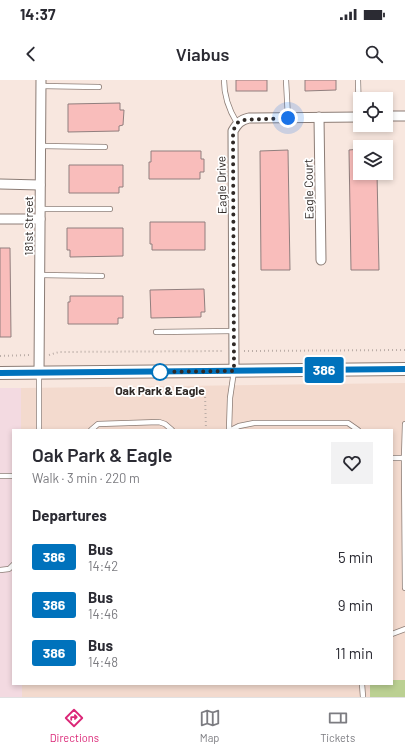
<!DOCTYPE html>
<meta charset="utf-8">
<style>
body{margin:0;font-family:Barlow,sans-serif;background:#f2f2f3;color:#2b2b33;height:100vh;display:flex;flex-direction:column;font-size:15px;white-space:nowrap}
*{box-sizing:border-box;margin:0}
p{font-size:13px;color:#7c7c81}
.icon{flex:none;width:22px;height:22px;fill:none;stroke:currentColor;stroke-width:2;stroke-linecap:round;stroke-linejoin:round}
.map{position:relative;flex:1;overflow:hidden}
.sheet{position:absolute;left:12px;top:349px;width:381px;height:256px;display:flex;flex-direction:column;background:#fff;border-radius:0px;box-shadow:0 2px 6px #0003}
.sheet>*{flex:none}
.badge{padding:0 8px;border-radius:3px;font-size:14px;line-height:26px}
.buttons{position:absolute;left:353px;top:12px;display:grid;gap:8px}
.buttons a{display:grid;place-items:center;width:40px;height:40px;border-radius:0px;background:#fff;box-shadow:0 2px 6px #0003;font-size:20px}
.you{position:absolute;width:20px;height:20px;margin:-10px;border:3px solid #fff;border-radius:50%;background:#1a73e8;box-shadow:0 0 0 6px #1a73e833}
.map>.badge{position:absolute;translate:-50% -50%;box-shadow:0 0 0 2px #fff}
h2{padding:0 20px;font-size:15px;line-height:36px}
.round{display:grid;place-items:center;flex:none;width:42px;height:42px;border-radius:0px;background:#f2f2f3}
.headline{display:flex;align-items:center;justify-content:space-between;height:68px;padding:0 20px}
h1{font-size:19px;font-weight:600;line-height:30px}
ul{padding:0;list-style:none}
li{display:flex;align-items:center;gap:12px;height:48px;padding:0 20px}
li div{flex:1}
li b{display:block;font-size:15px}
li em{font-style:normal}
li .badge{min-width:44px;font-weight:700;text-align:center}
.status{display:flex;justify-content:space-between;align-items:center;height:28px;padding:0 20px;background:#fff;direction:ltr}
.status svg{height:11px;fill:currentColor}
header{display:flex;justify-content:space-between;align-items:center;height:52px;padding:0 20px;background:#fff;font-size:18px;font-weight:600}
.dock{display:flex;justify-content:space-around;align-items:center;height:56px;border-top:1px solid #e1e1e2;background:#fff;font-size:11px;color:#7c7c81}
.dock a{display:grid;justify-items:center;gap:2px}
.dock .on{color:#db2777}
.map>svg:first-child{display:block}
.commercial{fill:#f3dae1}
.built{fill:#f3dace}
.green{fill:#bbd092}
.building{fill:#f9bdbb;stroke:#917f7e}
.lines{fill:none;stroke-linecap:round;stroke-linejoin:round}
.service-casing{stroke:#8c7d76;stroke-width:6}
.minor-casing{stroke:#8c7d76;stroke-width:11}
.tertiary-casing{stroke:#8c7d76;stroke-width:14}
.path{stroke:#bbada7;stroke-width:2;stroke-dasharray:1 3;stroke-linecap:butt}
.service{stroke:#fff;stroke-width:4.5}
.minor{stroke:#fff;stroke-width:9}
.tertiary{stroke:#fff;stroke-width:12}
.line-casing{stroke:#fff;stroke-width:9}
.line{stroke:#0072bc;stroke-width:6}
.walk{stroke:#2f2926;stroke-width:4;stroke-dasharray:0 7.2}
.stop-dot{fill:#fff;stroke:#0072bc;stroke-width:2}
.labels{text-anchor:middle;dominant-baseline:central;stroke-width:3.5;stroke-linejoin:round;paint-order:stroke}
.street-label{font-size:12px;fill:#2f2926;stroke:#fff}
.stop-label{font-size:12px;font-weight:bold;fill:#2f2926;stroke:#fff}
</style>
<div class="status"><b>14:37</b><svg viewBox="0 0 49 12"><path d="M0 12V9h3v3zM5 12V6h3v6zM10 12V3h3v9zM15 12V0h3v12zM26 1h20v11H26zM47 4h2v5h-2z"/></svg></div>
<header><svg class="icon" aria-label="back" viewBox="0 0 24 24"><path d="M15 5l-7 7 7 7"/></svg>Viabus<svg class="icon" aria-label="search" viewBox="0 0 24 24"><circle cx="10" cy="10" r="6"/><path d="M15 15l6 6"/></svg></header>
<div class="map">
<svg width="405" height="617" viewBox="0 0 405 617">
<rect width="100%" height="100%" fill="#f8e7df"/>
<path class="commercial" d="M0 308H21V350H13V604H22V617H0Z"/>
<path class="built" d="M405 303V617H22V604H392V350H21V308Z"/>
<path class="green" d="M392 600H405V617H370V604H392Z"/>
<g class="building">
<rect x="236" y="0" width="31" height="11"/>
<path d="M305 0H336V10L305 11Z"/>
<path d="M120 23V30H124L123 45 119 46V51L68 52V24Z"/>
<path d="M360 69V93H377L379 190H351L349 70Z"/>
<path d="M288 70 290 190H261L260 71Z"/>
<path d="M151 71H201V79H204V92H200V99H149V82H151Z"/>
<path d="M69 85H123V107H119V113H69Z"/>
<path d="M150 142H205V170H152V164H150Z"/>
<path d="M67 148H123V176L70 177V170H67Z"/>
<path d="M0 168H10L11 257H0Z"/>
<path d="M204 209 205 232H201V237L151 238 150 210Z"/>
<path d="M70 216H123V238H118V244H68V222H70Z"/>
</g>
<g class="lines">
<defs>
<g id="service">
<path d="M224 0C224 16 229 30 237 43"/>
<path d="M286 0 288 38"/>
<path d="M358 0 359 37"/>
<path d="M41 6 99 7"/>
<path d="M41 66 105 67"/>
<path d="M40 129H110"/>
<path d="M40 195 102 196"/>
<path d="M156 252 234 251"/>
<path d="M405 344 404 378 405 508"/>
<path d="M39 350V293"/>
<path d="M91 350 98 344 159 342 165 344 172 350"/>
<path d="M229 350 230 318 234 291"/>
<path d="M231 350 239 346 254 343H348L358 350"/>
<path d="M392 378H405"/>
<path d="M0 396H13"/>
<path d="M0 490 9 489 13 485"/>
<path d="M392 554 405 549"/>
<path d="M362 604 363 617"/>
</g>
<g id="minor">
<path d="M386 36H405"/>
<path d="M319 37 321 180"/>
<path d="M0 104 40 105"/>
<path d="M0 139H40"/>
<path d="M234 291 233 51C237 44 240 40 249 38L360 37"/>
<path d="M39 293 41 0"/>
</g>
<path id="tertiary" d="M0 293 405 289"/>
</defs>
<use href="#service" class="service-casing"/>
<use href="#minor" class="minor-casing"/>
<use href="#tertiary" class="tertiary-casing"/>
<g class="path">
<path d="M244 271 405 270"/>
<path d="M49 275 59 272 224 271"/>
<path d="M0 276 30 275"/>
<path d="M205 313 206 350"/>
</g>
<use href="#service" class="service"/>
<use href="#minor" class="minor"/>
<use href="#tertiary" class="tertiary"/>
</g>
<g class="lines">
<defs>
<path id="line" d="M0 293 405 289"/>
</defs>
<use href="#line" class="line-casing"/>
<use href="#line" class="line"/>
<path class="walk" d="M160 292 234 291 233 51 237 43 243 40 288 38"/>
</g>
<circle class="stop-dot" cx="160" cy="292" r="8"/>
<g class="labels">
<g class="street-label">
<text transform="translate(221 105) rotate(-91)">Eagle Drive</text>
<text transform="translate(308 109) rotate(-91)">Eagle Court</text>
<text transform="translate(28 146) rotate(-90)">181st Street</text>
</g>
<g class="stop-label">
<text x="160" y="310">Oak Park &amp; Eagle</text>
</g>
</g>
</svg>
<div class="buttons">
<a><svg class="icon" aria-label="locate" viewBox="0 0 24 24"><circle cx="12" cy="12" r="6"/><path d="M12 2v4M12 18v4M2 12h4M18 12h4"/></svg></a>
<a><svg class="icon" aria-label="layers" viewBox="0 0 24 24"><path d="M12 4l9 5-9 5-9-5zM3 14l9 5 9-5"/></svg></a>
</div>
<div class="you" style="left:288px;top:38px"></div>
<b class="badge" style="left:324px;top:290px;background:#0072bc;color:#fff">386</b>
<section class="sheet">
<div class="headline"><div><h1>Oak Park &amp; Eagle</h1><p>Walk · 3 min · 220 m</p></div><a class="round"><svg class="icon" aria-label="heart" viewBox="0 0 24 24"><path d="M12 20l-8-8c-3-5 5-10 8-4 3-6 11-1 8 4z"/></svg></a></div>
<h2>Departures</h2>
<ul>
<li><span class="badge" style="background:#0072bc;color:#fff">386</span><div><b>Bus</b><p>14:42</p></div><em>5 min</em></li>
<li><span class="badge" style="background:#0072bc;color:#fff">386</span><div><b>Bus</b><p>14:46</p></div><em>9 min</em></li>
<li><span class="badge" style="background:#0072bc;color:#fff">386</span><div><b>Bus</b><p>14:48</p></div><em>11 min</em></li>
</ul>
</section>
</div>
<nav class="dock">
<a class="on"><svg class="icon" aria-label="directions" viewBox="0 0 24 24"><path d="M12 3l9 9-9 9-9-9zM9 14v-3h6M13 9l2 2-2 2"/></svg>Directions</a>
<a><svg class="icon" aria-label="map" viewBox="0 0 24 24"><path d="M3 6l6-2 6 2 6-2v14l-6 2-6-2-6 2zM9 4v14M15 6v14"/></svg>Map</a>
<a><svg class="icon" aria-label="tickets" viewBox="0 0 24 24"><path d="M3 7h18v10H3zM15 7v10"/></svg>Tickets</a>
</nav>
